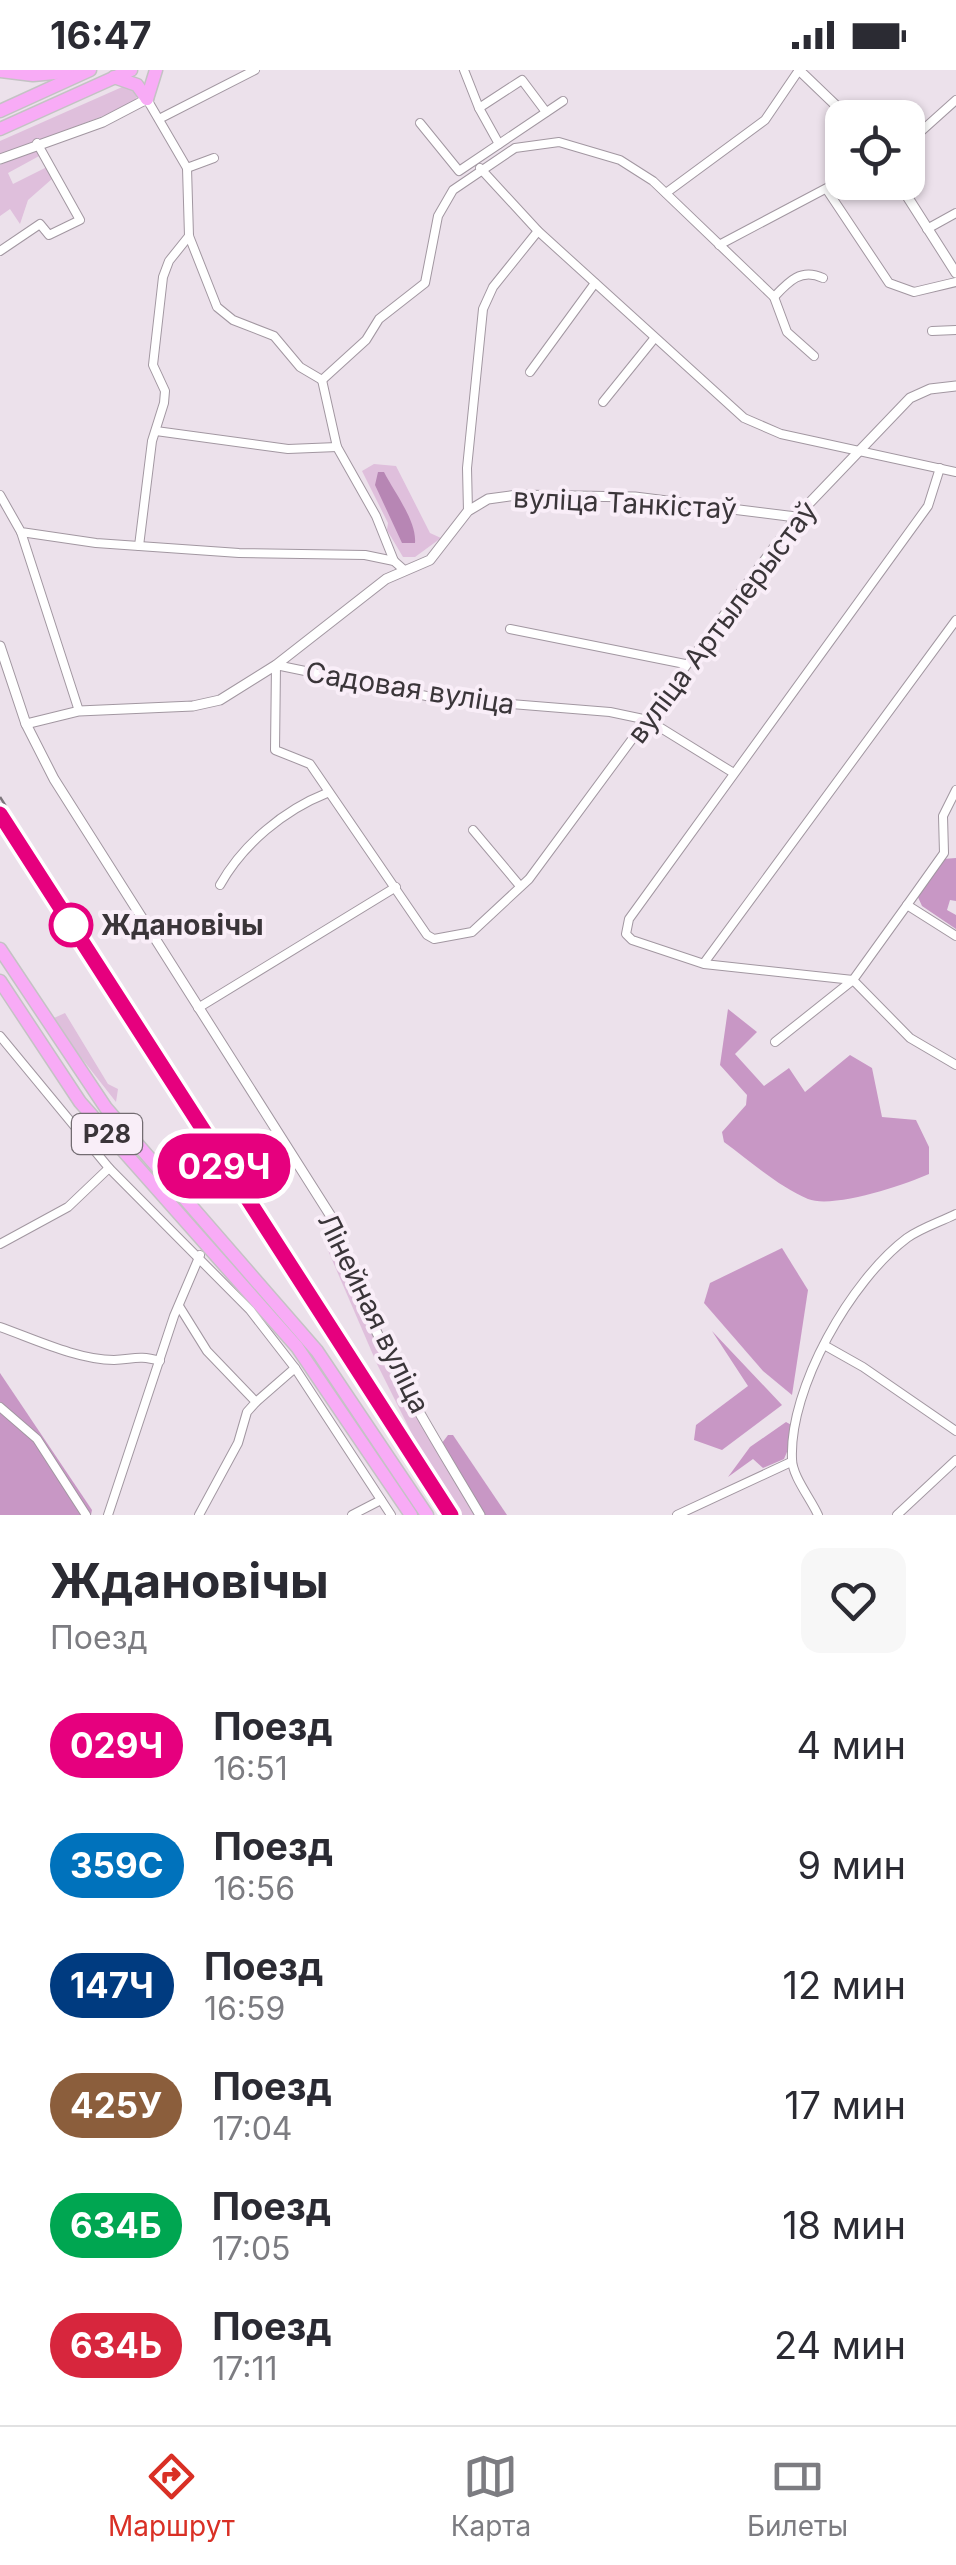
<!DOCTYPE html>
<html lang="ru">
<meta charset="utf-8">
<style>
body{margin:0;font-family:Inter,sans-serif;background:#f7f7f7;color:#2b2b33;height:100vh;display:flex;flex-direction:column;font-size:38px;white-space:nowrap}
*{box-sizing:border-box;margin:0}
p{font-size:32px;color:#7c7c81}
.icon{flex:none;width:55px;height:55px;fill:none;stroke:currentColor;stroke-width:2;stroke-linecap:round;stroke-linejoin:round}
.map{position:relative;height:1445px;overflow:hidden}
.drawer{display:flex;flex-direction:column;background:#fff;flex:1}
.drawer>*{flex:none}
.badge{padding:0 20px;border-radius:32px;font-size:35px;line-height:65px}
.buttons{position:absolute;left:825px;top:30px;display:grid;gap:20px}
.buttons a{display:grid;place-items:center;width:100px;height:100px;border-radius:20px;background:#fff;box-shadow:0 2px 8px #0004;font-size:50px}
.map>.badge{position:absolute;translate:-50% -50%;box-shadow:0 0 0 5px #fff}
.round{display:grid;place-items:center;flex:none;width:105px;height:105px;border-radius:20px;background:#f7f7f7}
.head{display:flex;align-items:center;justify-content:space-between;height:170px;padding:0 50px}
h1{font-size:48px;font-weight:700;line-height:75px}
ul{padding:0;list-style:none}
li{display:flex;align-items:center;gap:30px;height:120px;padding:0 50px}
li div{flex:1}
li b{display:block;font-size:38px}
li em{font-style:normal}
li .badge{min-width:110px;font-weight:700;text-align:center}
.status{display:flex;justify-content:space-between;align-items:center;height:70px;padding:0 50px;background:#fff;direction:ltr}
.status svg{height:28px;fill:currentColor}
.menu{display:flex;justify-content:space-around;align-items:center;height:140px;border-top:2px solid #e1e1e2;background:#fff;font-size:28px;color:#7c7c81}
.menu a{display:grid;justify-items:center;gap:5px}
.menu .active{color:#d93025}
.map>svg:first-child{display:block}
.green{fill:#dfbfdc}
.forest{fill:#c897c5}
.water{fill:#b786b4}
.lines{fill:none;stroke-linecap:round;stroke-linejoin:round}
.minor-casing{stroke:#a297a1;stroke-width:10}
.tertiary-casing{stroke:#a297a1;stroke-width:11}
.trunk-casing{stroke:#c4c2c4;stroke-width:15}
.minor{stroke:#fff;stroke-width:8}
.tertiary{stroke:#fff;stroke-width:9}
.trunk{stroke:#f8abf6;stroke-width:12}
.rail{stroke:#7c757b;stroke-width:2.5;stroke-dasharray:20 10;stroke-linecap:butt}
.line-casing{stroke:#fff;stroke-width:22}
.line{stroke:#e6007e;stroke-width:15}
.stop-dot{fill:#fff;stroke:#e6007e;stroke-width:5}
.labels{text-anchor:middle;dominant-baseline:central;stroke-width:8;stroke-linejoin:round;paint-order:stroke}
.shield{fill:#f9eef8;stroke:#736c72;stroke-width:2.5}
.shield-label{font-size:25px;font-weight:bold;fill:#3a3539}
.street-label{font-size:28px;fill:#3a3539;stroke:#f9eef8}
.stop-label{font-size:28px;font-weight:bold;fill:#3a3539;stroke:#f9eef8;text-anchor:start}
</style>
<div class="status"><b>16:47</b><svg viewBox="0 0 49 12"><path d="M0 12V9h3v3zM5 12V6h3v6zM10 12V3h3v9zM15 12V0h3v12zM26 1h20v11H26zM47 4h2v5h-2z"/></svg></div>
<div class="map">
<svg width="956" height="1445" viewBox="0 0 956 1445">
<rect width="100%" height="100%" fill="#ece1eb"/>
<g class="green">
<path d="M129 14 138 25 132 35 0 85V71Z"/>
<path d="M35 79 41 85 8 103 13 114 47 97 53 108 28 130 20 154 10 139 0 146V95Z"/>
<path d="M374 394 396 396 430 463 441 468 415 487H403L387 460 388 453 362 401Z"/>
<path d="M65 943 108 1014 118 1019 116 1032 54 953V948Z"/>
<path d="M327 1178 480 1445H460L428 1396 377 1294Z"/>
</g>
<g class="forest">
<path d="M956 788V831L950 830 947 840 956 845V859L922 836 917 825 943 789Z"/>
<path d="M728 939 757 962 735 984 764 1016 789 998 805 1022 850 985 872 998 882 1047 916 1050 929 1077V1104C904 1115 833 1139 808 1129 778 1116 750 1091 724 1072L722 1062 746 1035 747 1025 720 995Z"/>
<path d="M782 1178 808 1220 792 1325 763 1301 704 1233 710 1213Z"/>
<path d="M712 1261 782 1335 722 1380 694 1370 696 1355 748 1316Z"/>
<path d="M0 1303 92 1440 91 1445H0Z"/>
<path d="M786 1352 797 1358 784 1389 763 1398 753 1389 728 1407 750 1377Z"/>
<path d="M448 1365H453L507 1445H484L442 1373Z"/>
</g>
<path class="water" d="M378 402H384C394 422 417 451 415 473H402L375 415Z"/>
<g class="lines">
<defs>
<g id="minor">
<path d="M464 0 479 38"/>
<path d="M148 31 187 98 189 166 217 237 233 250 274 266 300 297 322 310"/>
<path d="M159 49 255 0"/>
<path d="M420 53 459 101 563 31"/>
<path d="M908 73 956 30"/>
<path d="M499 74 479 38 522 10 546 42"/>
<path d="M187 98 214 88"/>
<path d="M480 98 538 161 744 348 781 364 956 402"/>
<path d="M827 120 889 213 914 222 956 212"/>
<path d="M666 123 765 50 799 0"/>
<path d="M927 159 956 143"/>
<path d="M719 175 842 110"/>
<path d="M0 181 40 154 49 165 80 150 37 73"/>
<path d="M774 227C789 211 801 198 823 208"/>
<path d="M932 261 956 260"/>
<path d="M530 302 595 213"/>
<path d="M322 310 366 270 379 249 425 213 438 146 453 120 515 78 559 72 620 90 653 111 774 227 787 262 814 286"/>
<path d="M322 310 337 377 376 446 394 491"/>
<path d="M603 332 653 270"/>
<path d="M156 361 288 379 337 377"/>
<path d="M940 398 928 436 629 849 626 864 632 870 704 894 853 910 910 968 956 995"/>
<path d="M0 425 21 462 96 473 239 483 365 485 394 491 403 499"/>
<path d="M468 441 467 398 483 239 493 217 538 161"/>
<path d="M21 462 79 641"/>
<path d="M139 476 152 371 164 333 165 321 153 295 163 207 169 191 189 166"/>
<path d="M510 559 685 594"/>
<path d="M732 702 648 650 610 642 436 628 276 595 275 680 310 694 427 865 434 869 472 862 529 809 796 447"/>
<path d="M473 760 520 816"/>
<path d="M220 815C243 774 284 740 327 723"/>
<path d="M907 835 956 866"/>
<path d="M704 893 956 550"/>
<path d="M198 938 396 817"/>
<path d="M0 966 109 1098 250 1240 295 1298 391 1445"/>
<path d="M775 972 853 910 907 835 944 783 943 746 956 720"/>
<path d="M0 1174 68 1137 109 1098"/>
<path d="M179 1236 207 1281 256 1332 247 1342 238 1373 199 1445"/>
<path d="M0 1257C34 1269 78 1290 114 1290 134 1289 139 1285 160 1291"/>
<path d="M824 1275 863 1297 956 1361"/>
<path d="M256 1332 295 1298"/>
<path d="M0 1337 37 1369 86 1445"/>
<path d="M108 1445 174 1246 200 1185"/>
<path d="M352 1445 381 1430"/>
<path d="M677 1445 791 1392"/>
<path d="M818 1445C811 1429 792 1406 792 1389 789 1318 851 1210 907 1168 921 1158 940 1152 956 1144"/>
<path d="M897 1445 956 1390"/>
</g>
<g id="tertiary">
<path d="M799 0 849 48"/>
<path d="M0 89 103 52 147 29"/>
<path d="M898 112 956 203"/>
<path d="M0 576 26 654 54 709 339 1159C362 1257 429 1358 480 1445"/>
<path d="M26 654 79 641 193 636 220 630 276 595 386 509 430 490 468 441 488 429 517 425 635 427 796 447 910 328 930 319 956 316"/>
</g>
<g id="trunk">
<path d="M0 1 33 5 76 1"/>
<path d="M114 7 137 15 147 29"/>
<path d="M147 29 156 0"/>
<path d="M0 41 90 0"/>
<path d="M0 59 131 0"/>
<path d="M0 879 106 1038 317 1281 427 1445"/>
<path d="M0 911 80 1032 297 1277 411 1445"/>
</g>
</defs>
<use href="#minor" class="minor-casing"/>
<use href="#tertiary" class="tertiary-casing"/>
<use href="#trunk" class="trunk-casing"/>
<use href="#minor" class="minor"/>
<use href="#tertiary" class="tertiary"/>
<use href="#trunk" class="trunk"/>
<g class="rail">
<path d="M0 727 457 1445"/>
<path d="M0 755 39 815"/>
<path d="M95 901 124 945"/>
</g>
</g>
<g class="lines">
<defs>
<path id="line" d="M0 744 451 1445"/>
</defs>
<use href="#line" class="line-casing"/>
<use href="#line" class="line"/>
</g>
<circle class="stop-dot" cx="71" cy="855" r="20"/>
<g class="labels">
<rect class="shield" x="72" y="1044" width="70" height="40" rx="8"/>
<g class="shield-label">
<text x="107" y="1064">Р28</text>
</g>
<g class="street-label">
<text transform="translate(625 433) rotate(3)">вуліца Танкістаў</text>
<text transform="translate(722 552) rotate(-53)">вуліца Артылерыстаў</text>
<text transform="translate(410 618) rotate(9)">Садовая вуліца</text>
<text transform="translate(374 1243) rotate(64)">Лінейная вуліца</text>
</g>
<g class="stop-label">
<text x="101" y="855">Ждановічы</text>
</g>
</g>
</svg>
<div class="buttons">
<a><svg class="icon" aria-label="locate" viewBox="0 0 24 24"><circle cx="12" cy="12" r="6"/><path d="M12 2v4M12 18v4M2 12h4M18 12h4"/></svg></a>
</div>
<b class="badge" style="left:224px;top:1096px;background:#e6007e;color:#fff">029Ч</b>
</div>
<section class="drawer">
<div class="head"><div><h1>Ждановічы</h1><p>Поезд</p></div><a class="round"><svg class="icon" aria-label="heart" viewBox="0 0 24 24"><path d="M12 20l-8-8c-3-5 5-10 8-4 3-6 11-1 8 4z"/></svg></a></div>
<ul>
<li><span class="badge" style="background:#e6007e;color:#fff">029Ч</span><div><b>Поезд</b><p>16:51</p></div><em>4 мин</em></li>
<li><span class="badge" style="background:#0072bc;color:#fff">359С</span><div><b>Поезд</b><p>16:56</p></div><em>9 мин</em></li>
<li><span class="badge" style="background:#003b80;color:#fff">147Ч</span><div><b>Поезд</b><p>16:59</p></div><em>12 мин</em></li>
<li><span class="badge" style="background:#8b5e3c;color:#fff">425У</span><div><b>Поезд</b><p>17:04</p></div><em>17 мин</em></li>
<li><span class="badge" style="background:#00a651;color:#fff">634Б</span><div><b>Поезд</b><p>17:05</p></div><em>18 мин</em></li>
<li><span class="badge" style="background:#d7263d;color:#fff">634Ь</span><div><b>Поезд</b><p>17:11</p></div><em>24 мин</em></li>
</ul>
</section>
<nav class="menu">
<a class="active"><svg class="icon" aria-label="directions" viewBox="0 0 24 24"><path d="M12 3l9 9-9 9-9-9zM9 14v-3h6M13 9l2 2-2 2"/></svg>Маршрут</a>
<a><svg class="icon" aria-label="map" viewBox="0 0 24 24"><path d="M3 6l6-2 6 2 6-2v14l-6 2-6-2-6 2zM9 4v14M15 6v14"/></svg>Карта</a>
<a><svg class="icon" aria-label="tickets" viewBox="0 0 24 24"><path d="M3 7h18v10H3zM15 7v10"/></svg>Билеты</a>
</nav>
